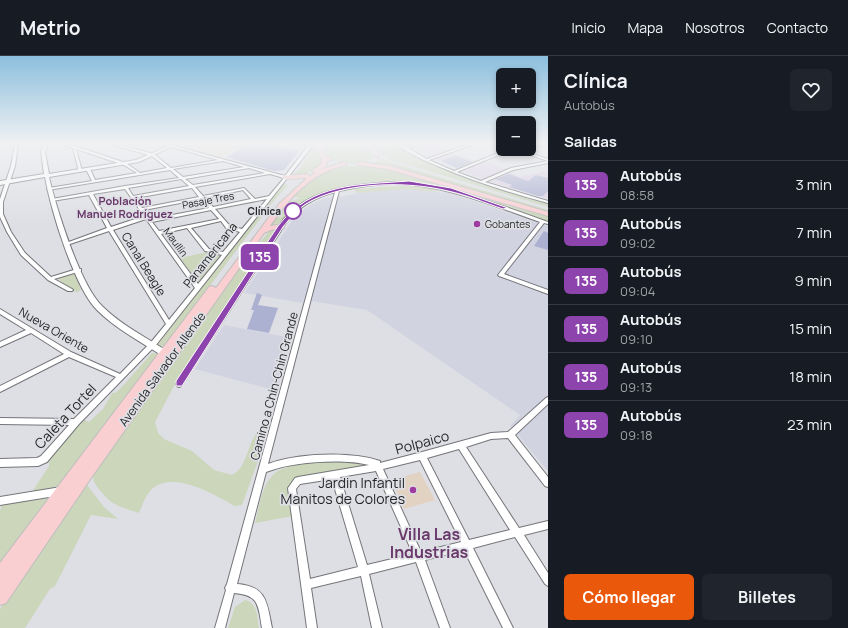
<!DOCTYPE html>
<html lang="es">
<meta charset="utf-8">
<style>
body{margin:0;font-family:Manrope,sans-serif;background:#20242c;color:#f1f3f6;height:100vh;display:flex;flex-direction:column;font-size:15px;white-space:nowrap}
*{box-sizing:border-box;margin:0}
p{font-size:13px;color:#9ea1a6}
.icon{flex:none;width:22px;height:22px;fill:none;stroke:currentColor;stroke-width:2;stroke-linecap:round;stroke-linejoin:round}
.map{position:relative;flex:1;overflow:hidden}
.drawer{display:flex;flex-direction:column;background:#171b24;width:300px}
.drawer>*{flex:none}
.badge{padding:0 8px;border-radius:6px;font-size:14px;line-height:26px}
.controls{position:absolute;left:496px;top:12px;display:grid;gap:8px}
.controls a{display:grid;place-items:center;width:40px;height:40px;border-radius:6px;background:#171b24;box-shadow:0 2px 6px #0003;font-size:20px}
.map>.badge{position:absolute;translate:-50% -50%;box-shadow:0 0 0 2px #fff}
h2{padding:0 16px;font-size:15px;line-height:36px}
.round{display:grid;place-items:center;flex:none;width:42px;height:42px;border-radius:6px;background:#20242c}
.summary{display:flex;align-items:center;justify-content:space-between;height:68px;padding:0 16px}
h1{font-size:19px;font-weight:700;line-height:30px}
.primary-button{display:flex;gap:8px;margin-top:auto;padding:8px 16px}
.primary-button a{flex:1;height:46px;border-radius:6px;background:#ea580c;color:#fff;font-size:16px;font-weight:700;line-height:46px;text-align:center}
.primary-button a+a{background:#20242c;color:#f1f3f6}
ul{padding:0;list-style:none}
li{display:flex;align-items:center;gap:12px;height:48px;padding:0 16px;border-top:1px solid #363941}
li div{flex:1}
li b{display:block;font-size:15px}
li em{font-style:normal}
li .badge{min-width:44px;font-weight:700;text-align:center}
header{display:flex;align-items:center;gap:24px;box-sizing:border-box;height:56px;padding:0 20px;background:#171b24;border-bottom:1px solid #363941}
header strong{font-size:19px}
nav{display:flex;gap:22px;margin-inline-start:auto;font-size:14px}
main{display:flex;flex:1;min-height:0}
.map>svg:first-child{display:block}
.commercial{fill:#dcd0e4}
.built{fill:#d1d3e0}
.education{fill:#e2d2c1}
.green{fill:#cbd6bb}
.building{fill:#acb0d1}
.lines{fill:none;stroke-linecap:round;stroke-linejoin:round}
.minor-casing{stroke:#74757a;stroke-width:2}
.tertiary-casing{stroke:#74757a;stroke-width:2}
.primary-casing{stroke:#bebebe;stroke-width:2}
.trunk-casing{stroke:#bebebe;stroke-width:2}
.minor{fill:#fff;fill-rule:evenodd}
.tertiary{fill:#fff;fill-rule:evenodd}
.primary{fill:#fbdbdd;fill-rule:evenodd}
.trunk{fill:#facfd2;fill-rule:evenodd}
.line{fill:#8e44ad;stroke:#fff}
.stop-dot{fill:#fff;stroke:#8e44ad;stroke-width:2}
.poi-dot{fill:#9e3aa0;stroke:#dedfe4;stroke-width:1.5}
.labels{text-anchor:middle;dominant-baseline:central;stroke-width:3.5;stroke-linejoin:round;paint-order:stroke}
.far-street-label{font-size:10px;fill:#252628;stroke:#dedfe4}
.far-stop-label{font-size:10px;font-weight:bold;fill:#252628;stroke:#dedfe4;text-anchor:end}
.far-poi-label{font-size:10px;fill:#252628;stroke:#dedfe4;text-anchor:start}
.far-neighbourhood-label{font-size:11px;font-weight:bold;fill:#69386a;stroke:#dedfe4}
.street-label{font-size:12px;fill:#252628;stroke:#dedfe4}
.near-street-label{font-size:14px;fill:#252628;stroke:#dedfe4}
.near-poi-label{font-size:14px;fill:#252628;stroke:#dedfe4;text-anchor:end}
.near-neighbourhood-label{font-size:16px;font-weight:bold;fill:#69386a;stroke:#dedfe4}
</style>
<header>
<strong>Metrio</strong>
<nav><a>Inicio</a><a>Mapa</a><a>Nosotros</a><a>Contacto</a></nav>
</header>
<main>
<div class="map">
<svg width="548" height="572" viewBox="0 0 548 572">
<rect width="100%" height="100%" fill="#dedfe4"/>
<path class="commercial" d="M407 88H432L475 105 480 104 506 113 504 114 521 121 548 114V143L483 123 435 103Z"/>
<g class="built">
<path d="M395 133H419L443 137V135L548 170V415L510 370 520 359 367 254 311 245 337 141 360 137Z"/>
<path d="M327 141 334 142 303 247 244 237 296 159 310 149Z"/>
<path d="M224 269 292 282 277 335 195 313Z"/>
</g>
<g class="education">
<path d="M178 88H245L220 102 175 89Z"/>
<path d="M420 416 435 444 404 453 392 424Z"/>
</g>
<g class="green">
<path d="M331 88C347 88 366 83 375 99 367 114 331 108 322 96L323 91Z"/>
<path d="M369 88H395L416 100 447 114 490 130 548 147V151L388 103 383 100 378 93Z"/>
<path d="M312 90 315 91 317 98 322 104V108C313 115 302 120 290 120L299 114Z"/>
<path d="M380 103 548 154V157L424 119 374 107Z"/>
<path d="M345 110H380L548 159V166C476 141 411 111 333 133 321 137 308 142 297 149 287 157 282 170 269 170L291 145 301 142 295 141V138C308 127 328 112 345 110Z"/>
<path d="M282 128 288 129 271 148 176 275 164 290H158V288Z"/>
<path d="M410 129 436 133 438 136 405 133 357 137 353 133Z"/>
<path d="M277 173 211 271 174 330 155 366 158 377 164 383 192 395 214 414 232 419C251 410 247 374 266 372L262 394 242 449 235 450C215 439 171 412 150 435 145 441 142 450 139 457 118 450 112 450 98 432 95 428 92 424 94 418L234 219 270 174Z"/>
<path d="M208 196 221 199 201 225 198 226 180 202Z"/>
<path d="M74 217 81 234 77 236 71 235 58 223Z"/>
<path d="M152 297H156L157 299 58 430 32 436 49 410V406L47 404 82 363 89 366 103 353 112 337H115L120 333Z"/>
<path d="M353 405 370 408V410L293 425 288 435 293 460 255 467C259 452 261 432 272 420 285 404 333 406 353 405Z"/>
<path d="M87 429 104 451 118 463 91 459 55 530 50 533 25 572H0V553Z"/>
<path d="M48 442V444L0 509V455L2 449Z"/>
<path d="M245 544C258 547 257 561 259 572H228L235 551Z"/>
</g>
<g class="building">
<path d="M249 88H268L299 95 284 114 274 115 226 101Z"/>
<path d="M455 99 472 106 457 112 441 105Z"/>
<path d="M509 118 528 125 536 119 548 122V135L543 140H538L509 131 512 129 495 123Z"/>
<path d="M544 175 548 177V194L534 190Z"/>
<path d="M257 237 262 239 258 249 278 252 269 277 247 273 254 254H251Z"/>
</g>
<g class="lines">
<defs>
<g id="minor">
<path d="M15 88H18L15 110 3 146V158L11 176 25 197 51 221 77 213H81V215L54 223 72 233 73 234 72 235H68L48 224 21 199 7 176 0 161V143L11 110Z"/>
<path d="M61 88H65L75 90 126 107 140 117 167 112 152 100 113 89V88H116L154 98 171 112 218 104 164 89V88H167L285 120 307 91 305 88H307L311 91 307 97 156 289 79 368 47 406 38 410 0 411V403L37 402 41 400 69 369 0 368V362L74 363 116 321 69 301 0 336V330L64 298 31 277 0 291V286L26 274 0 258V253L71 296 120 318 152 285 166 268 109 175 70 188H68L66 187 107 172 89 139 52 145 50 144 52 143 125 130 179 122 170 114 48 134 47 133 49 132 92 125 86 113 88 112 90 113 95 124 137 117 124 109 76 93 82 115 79 116 73 92ZM223 105 244 111 183 121 173 113ZM249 112 265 117 193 129 185 123ZM270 118 284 122 269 140 255 143 244 132 203 140 195 131ZM181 123 189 130 133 140 128 132ZM192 132 199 141 142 152 135 142ZM125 133 144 160 111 171 93 138ZM243 134 251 143 213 151 205 142ZM201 143 209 152 151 163 144 154ZM267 143 242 173 230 170 215 153ZM211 154 219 163 159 175 152 166ZM146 163 195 232 169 264 113 174ZM221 165 226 172 240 176 223 196 209 193 191 172ZM187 172 205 195 222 199 198 228 161 178Z"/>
<path d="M396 88H399L405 91 419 88V89L408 92 427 103 469 88H472V89L429 104 454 115 508 93H513L457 116 481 125 511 112 548 105 513 93H518L548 103V107L513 114 485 126 548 145V147C511 137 475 126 440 111 425 105 409 98 396 88Z"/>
<path d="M497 88H503V90L498 89Z"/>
<path d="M537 88H541L548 90V92Z"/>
<path d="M393 126C411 127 428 129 445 133 480 141 514 154 548 166V168L544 167 504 218 548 234V238L499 220 498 219 540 166C493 150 444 128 393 128 375 128 357 131 339 135L268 408C296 397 352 395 380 405V407L422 396 491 377 508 376 546 342 548 341V348L515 379 548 421V431L545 430 508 382 491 383 466 391 519 472 548 465V473L524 479 548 517V530L545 528 515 481 473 492 513 572H503L464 494 425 504 450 572H440L416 506 369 518 382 572H372L361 520 311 532 317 572H307L288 432 295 422 298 421 369 409C342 402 292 406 266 416L237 528C267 530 267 547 272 572H262C258 550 260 539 234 537L225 572H215L226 534 225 532 227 528 335 136C316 141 300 150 287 165L181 330 179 331 177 330 176 328 283 164C309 132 355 128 393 126ZM459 393 510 474 469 484 427 402ZM420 404 461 486 421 496 383 413ZM376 415 413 498 367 509 340 421ZM332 423 358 511 310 523 296 433 300 428Z"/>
<path d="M61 431 64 432 65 435 64 438 61 439 0 449V441Z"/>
</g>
<path id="tertiary" d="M44 88H48L45 96 49 118 136 104 173 88H177L139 106 49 121C56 151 80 229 102 250 120 268 145 281 167 295L168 297 167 299H161C139 285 115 272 97 254 74 231 51 154 45 121L0 129V125L44 118 41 96Z"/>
<path id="primary" d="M306 88 318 89 322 95 317 96 314 91Z"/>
<g id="trunk">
<path d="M323 88H330L324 91 322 95 324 99 333 104 327 105V109L322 113 344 106 346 107V109C311 117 290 141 270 170L284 168V172L271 174 264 177 91 422 6 547 0 549V507L209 231 212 230 216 232 279 148 307 122 285 123 283 122V120L307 118 310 120 315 117 312 115 321 108 322 102 316 95 320 89Z"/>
<path d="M361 88H366L378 93 379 101H375L373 95Z"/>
<path d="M360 106 390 110 548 156V160L387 113 358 109V107Z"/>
</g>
</defs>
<use href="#minor" class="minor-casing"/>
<use href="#tertiary" class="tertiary-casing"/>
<use href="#primary" class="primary-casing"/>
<use href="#trunk" class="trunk-casing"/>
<use href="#minor" class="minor"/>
<use href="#tertiary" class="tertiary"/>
<use href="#primary" class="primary"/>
<use href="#trunk" class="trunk"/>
</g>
<linearGradient id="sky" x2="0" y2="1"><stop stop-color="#8cbfde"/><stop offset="0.52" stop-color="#f0f1f3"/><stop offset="1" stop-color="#f0f1f3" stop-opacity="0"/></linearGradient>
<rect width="548" height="168" fill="url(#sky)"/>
<path class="line" d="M409 125 451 132 508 152 503 153C485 147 467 139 448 135 408 125 350 126 313 144 300 150 292 160 283 171L182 330H176V325L278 170C312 126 359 129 409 125Z"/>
<circle class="stop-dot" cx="293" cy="155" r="8"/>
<g class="poi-dot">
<circle cx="477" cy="168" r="4"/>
<circle cx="413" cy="434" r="4"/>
</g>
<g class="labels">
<g class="far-street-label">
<text transform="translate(208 144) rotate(-11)">Pasaje Tres</text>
<text transform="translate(176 186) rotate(54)">Maullín</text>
</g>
<g class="far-stop-label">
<text x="281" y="155">Clínica</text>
</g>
<g class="far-poi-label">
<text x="485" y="168">Gobantes</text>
</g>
<g class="far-neighbourhood-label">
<text x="125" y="144">Población<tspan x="125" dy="13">Manuel Rodríguez</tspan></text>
</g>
<g class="street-label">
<text transform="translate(210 199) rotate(-52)">Panamericana</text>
<text transform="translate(144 208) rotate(58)">Canal Beagle</text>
<text transform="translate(54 274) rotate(30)">Nueva Oriente</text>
<text transform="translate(162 313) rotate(-54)">Avenida Salvador Allende</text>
<text transform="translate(274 330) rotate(-75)">Camino a Chin-Chin Grande</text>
</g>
<g class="near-street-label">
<text transform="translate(65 360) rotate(-47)">Caleta Tortel</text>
<text transform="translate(422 386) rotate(-15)">Polpaico</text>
</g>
<g class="near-poi-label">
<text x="405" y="426">Jardin Infantil<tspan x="405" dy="16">Manitos de Colores</tspan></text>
</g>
<g class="near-neighbourhood-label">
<text x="429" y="478">Villa Las<tspan x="429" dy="18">Industrias</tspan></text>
</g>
</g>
</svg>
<div class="controls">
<a>+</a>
<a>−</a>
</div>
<b class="badge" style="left:260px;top:201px;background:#8e44ad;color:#fff">135</b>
</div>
<section class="drawer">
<div class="summary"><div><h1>Clínica</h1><p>Autobús</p></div><a class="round"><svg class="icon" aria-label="heart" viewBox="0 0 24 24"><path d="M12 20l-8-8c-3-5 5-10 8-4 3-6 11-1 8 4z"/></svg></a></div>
<h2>Salidas</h2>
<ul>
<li><span class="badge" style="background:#8e44ad;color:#fff">135</span><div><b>Autobús</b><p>08:58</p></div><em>3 min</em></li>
<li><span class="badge" style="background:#8e44ad;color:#fff">135</span><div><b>Autobús</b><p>09:02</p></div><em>7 min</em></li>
<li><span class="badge" style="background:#8e44ad;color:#fff">135</span><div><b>Autobús</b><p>09:04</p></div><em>9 min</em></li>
<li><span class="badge" style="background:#8e44ad;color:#fff">135</span><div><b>Autobús</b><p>09:10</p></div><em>15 min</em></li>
<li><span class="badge" style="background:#8e44ad;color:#fff">135</span><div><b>Autobús</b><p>09:13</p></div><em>18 min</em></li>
<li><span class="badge" style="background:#8e44ad;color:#fff">135</span><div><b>Autobús</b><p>09:18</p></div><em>23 min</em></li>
</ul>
<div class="primary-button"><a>Cómo llegar</a><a>Billetes</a></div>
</section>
</main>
